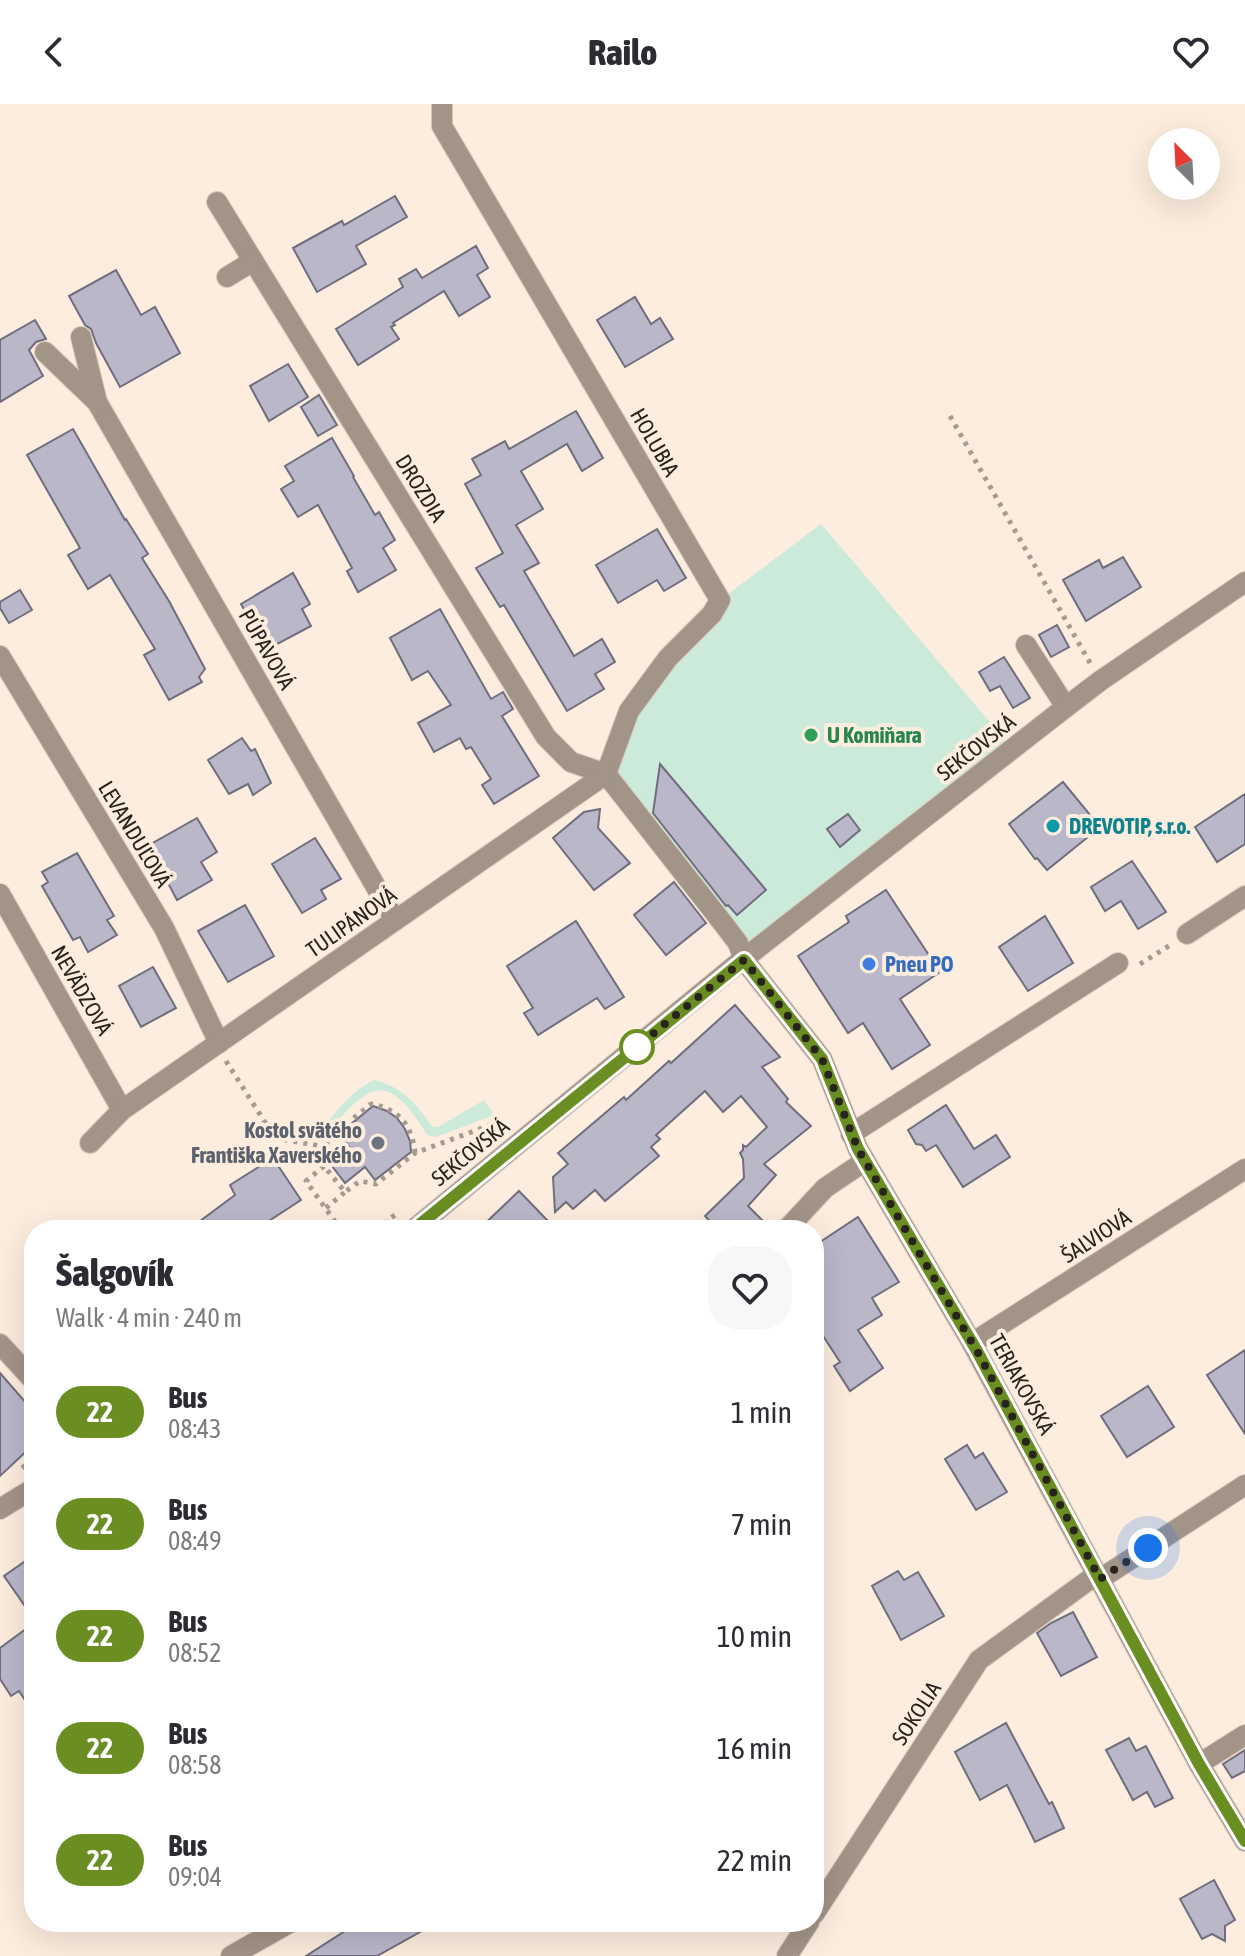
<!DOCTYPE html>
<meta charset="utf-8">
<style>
body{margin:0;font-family:"Asap Condensed",sans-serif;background:#f7f7f7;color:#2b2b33;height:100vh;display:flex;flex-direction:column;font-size:30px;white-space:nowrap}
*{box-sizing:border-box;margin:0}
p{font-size:26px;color:#7c7c81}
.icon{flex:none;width:44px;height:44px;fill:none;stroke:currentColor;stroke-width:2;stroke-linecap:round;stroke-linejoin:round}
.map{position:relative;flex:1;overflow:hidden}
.sheet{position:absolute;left:24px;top:1116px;width:800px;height:712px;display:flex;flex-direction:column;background:#fff;border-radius:32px;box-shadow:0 8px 32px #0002}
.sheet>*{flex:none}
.badge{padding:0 16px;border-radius:26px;font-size:28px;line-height:52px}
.needle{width:52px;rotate:336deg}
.fabs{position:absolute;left:1148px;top:24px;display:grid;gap:16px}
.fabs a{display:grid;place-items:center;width:72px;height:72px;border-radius:50%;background:#fff;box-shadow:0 8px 32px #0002;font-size:40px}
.you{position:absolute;width:40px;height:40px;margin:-20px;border:6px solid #fff;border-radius:50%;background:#1a73e8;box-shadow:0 0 0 12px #1a73e833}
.map>.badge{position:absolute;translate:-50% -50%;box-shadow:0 0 0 4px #fff}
.round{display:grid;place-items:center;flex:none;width:84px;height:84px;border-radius:32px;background:#f7f7f7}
.overview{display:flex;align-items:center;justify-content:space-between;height:136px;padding:0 32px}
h1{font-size:38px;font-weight:800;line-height:60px}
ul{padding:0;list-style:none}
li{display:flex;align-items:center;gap:24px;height:112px;padding:0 32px}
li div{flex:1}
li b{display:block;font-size:30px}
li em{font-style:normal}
li .badge{min-width:88px;font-weight:700;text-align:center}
header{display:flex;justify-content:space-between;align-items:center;height:104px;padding:0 32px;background:#fff;font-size:36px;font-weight:800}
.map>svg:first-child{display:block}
.green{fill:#cbeada}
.building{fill:#bab7c9;stroke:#706e7e;stroke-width:2}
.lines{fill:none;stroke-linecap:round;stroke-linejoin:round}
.minor-casing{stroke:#d6c9bb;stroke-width:22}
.path{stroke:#a69b90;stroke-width:5;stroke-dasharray:4 6;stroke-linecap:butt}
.minor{stroke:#a39488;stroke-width:20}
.line-casing{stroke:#fff;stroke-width:18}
.line{stroke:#6b8e23;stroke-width:12}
.walk{stroke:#28231d;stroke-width:8;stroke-dasharray:0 14.4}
.leisure-dot{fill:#2e9e5b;stroke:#fcedde;stroke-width:3}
.culture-dot{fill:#0f9aa8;stroke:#fcedde;stroke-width:3}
.shop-dot{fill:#3f7fe0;stroke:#fcedde;stroke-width:3}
.stop-dot{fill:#fff;stroke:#6b8e23;stroke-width:4}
.worship-dot{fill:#6b7280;stroke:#fcedde;stroke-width:3}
.labels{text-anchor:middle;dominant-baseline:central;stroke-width:8;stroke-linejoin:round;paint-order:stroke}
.street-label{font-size:22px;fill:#28231d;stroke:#fcedde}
.leisure-label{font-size:22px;font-weight:bold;fill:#27864d;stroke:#fcedde;text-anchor:start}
.culture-label{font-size:22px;font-weight:bold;fill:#0d838f;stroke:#fcedde;text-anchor:start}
.shop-label{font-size:22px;font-weight:bold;fill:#366cbe;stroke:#fcedde;text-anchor:start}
.worship-label{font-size:22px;font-weight:bold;fill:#5b616d;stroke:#fcedde;text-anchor:end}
</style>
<header><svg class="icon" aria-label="back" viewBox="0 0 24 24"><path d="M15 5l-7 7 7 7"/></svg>Railo<svg class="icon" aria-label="heart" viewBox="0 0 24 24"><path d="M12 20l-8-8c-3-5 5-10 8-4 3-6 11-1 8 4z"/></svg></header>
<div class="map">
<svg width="1245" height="1852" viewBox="0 0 1245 1852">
<rect width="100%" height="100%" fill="#fcedde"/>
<g class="green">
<path d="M821 420 1013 645 744 856 606 670 629 607 720 496Z"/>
<path d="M374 976C402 982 417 1001 433 1023H438L484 996 494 1011 436 1033 427 1031C416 1014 395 976 369 989 355 996 342 1013 330 1024L326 1020C341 1002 353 986 374 976Z"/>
</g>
<g class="building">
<path d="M395 92 407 113 356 142 366 160 317 188 293 144 342 117 344 121Z"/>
<path d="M476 142 488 164 477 171 490 193 459 212 444 187 393 219 395 221 391 223 399 235 358 261 336 225 403 183 399 175 416 165 422 174Z"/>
<path d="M116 166 141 211 155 203 180 249 120 283 96 239 91 225 85 221 69 192Z"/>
<path d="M635 193 651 220 660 214 673 235 625 263 597 216Z"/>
<path d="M35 216 46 235 36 238 29 246 43 272 0 298V236Z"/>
<path d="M288 260 308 293 269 317 250 282Z"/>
<path d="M319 291 337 321 318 332 301 303Z"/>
<path d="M576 307 603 354 582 367 567 340 521 367 543 405 516 421 539 459 524 467 574 552 602 535 615 558 595 570 604 585 567 607 504 501 500 503 476 464 503 449 465 380 481 371 472 355 505 337 509 345Z"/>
<path d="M73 325 125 416 126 415 148 450 142 454 169 497 205 565 199 573 202 578 169 596 144 551 155 545 110 471 88 485 68 451 80 444 27 351Z"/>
<path d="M332 334 354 372 353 373 375 411 379 408 395 436 383 444 396 466 358 488 347 467 352 464 318 401 298 413 281 385 294 377 285 362Z"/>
<path d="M657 425 686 474 664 487 657 476 618 499 596 461Z"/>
<path d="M1123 453 1141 483 1086 517 1063 476 1099 456 1103 464Z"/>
<path d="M293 469 310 500 302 505 311 522 266 546 241 500Z"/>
<path d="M20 486 32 506 9 519 0 504V498Z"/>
<path d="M440 505 491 595 503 588 513 605 502 612 539 672 494 700 482 681 491 675 471 643 466 645 460 634 434 648 418 619 451 601 428 567 412 576 390 534Z"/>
<path d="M1057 521 1069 543 1051 553 1039 531Z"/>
<path d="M1004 553 1030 594 1013 604 1000 582 990 587 979 568Z"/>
<path d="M242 634 251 647 255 645 271 679 253 691 248 680 229 690 208 656Z"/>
<path d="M660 660 766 786 737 811 728 801 726 802 653 709Z"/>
<path d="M1063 678 1091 712 1088 714 1098 725 1047 766 1037 754 1035 755 1009 720Z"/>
<path d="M1245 690V740L1217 758 1195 723Z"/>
<path d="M600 705 598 724 630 759 594 786 553 734 584 708Z"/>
<path d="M848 710 860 726 840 743 827 725Z"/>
<path d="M197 714 217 748 201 758 212 776 177 796 168 779 164 781 144 744Z"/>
<path d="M315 734 341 775 321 786 326 795 302 809 272 760Z"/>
<path d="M77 749 114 812 107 816 117 831 88 848 80 833 73 836 42 782 48 778 42 768Z"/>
<path d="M1132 757 1166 808 1138 825 1121 797 1105 807 1091 783Z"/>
<path d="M674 778 706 819 666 851 634 811Z"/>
<path d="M886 786 940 868 900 895 930 941 892 965 863 919 848 929 798 852 849 818 846 812Z"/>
<path d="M245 801 274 852 228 878 198 827Z"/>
<path d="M1045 812 1073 859 1028 887 999 843Z"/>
<path d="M576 817 624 893 605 905 597 894 538 931 524 909 533 904 507 862Z"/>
<path d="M153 863 176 904 141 923 119 882Z"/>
<path d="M735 901 780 953 762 963 788 995 786 998 811 1022 764 1060 776 1071 748 1102 762 1116 751 1126H718L705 1112 744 1074 743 1055 740 1049 743 1046V1041L746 1043 767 1023 741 992 723 1008 705 987 656 1031 660 1035 651 1043 659 1052 605 1097 595 1086 573 1105 566 1098 555 1108 553 1073 568 1060 558 1049 624 993 626 996 669 957 671 959Z"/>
<path d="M946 1001 974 1045 996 1031 1010 1053 963 1083 936 1041 926 1047 922 1041 916 1040 908 1026Z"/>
<path d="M373 1002 387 1007 397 1014 405 1025 410 1037 411 1048 375 1076 365 1063 345 1079 329 1058 349 1042 339 1030Z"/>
<path d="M273 1054 301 1096 255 1126H188L235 1091 230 1081Z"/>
<path d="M519 1087 547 1116 536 1126H478Z"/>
<path d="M858 1113 899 1178 872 1194 882 1211 858 1226 883 1264 850 1287 834 1262 840 1258 814 1218V1142Z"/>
<path d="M1245 1246V1330L1207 1271Z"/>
<path d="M0 1269 34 1308V1340L0 1372Z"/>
<path d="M1148 1282 1174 1323 1127 1353 1101 1312Z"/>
<path d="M967 1341 975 1354 983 1349 1007 1388 976 1406 945 1355Z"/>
<path d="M34 1451V1515L4 1472Z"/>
<path d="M898 1467 904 1476 918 1468 944 1512 901 1536 872 1482Z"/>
<path d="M1073 1508 1097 1553 1061 1572 1037 1529 1051 1519Z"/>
<path d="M34 1519V1610L19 1587 11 1592 0 1575V1544Z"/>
<path d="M1006 1619 1049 1700 1052 1698 1064 1724 1035 1738 1007 1681 980 1696 955 1648Z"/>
<path d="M1129 1634 1136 1647 1146 1642 1173 1694 1155 1703 1147 1688 1133 1696 1106 1646Z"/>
<path d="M1245 1646V1667L1232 1674 1223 1660Z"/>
<path d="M1214 1776 1235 1816 1225 1822V1837L1212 1830 1202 1835 1180 1795Z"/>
<path d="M359 1818H438L377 1852H306Z"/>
</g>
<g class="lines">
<defs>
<g id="minor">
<path d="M442 0V22L720 496 712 510 668 554 629 607 606 670"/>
<path d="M217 98 546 633 571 658 606 670"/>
<path d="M227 173 253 157"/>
<path d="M81 233 97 298 395 816"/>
<path d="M45 248 97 298"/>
<path d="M1026 541 1066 603"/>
<path d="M0 552 164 824 219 939"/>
<path d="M606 670 722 818 738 839 744 856 822 955 858 1045 972 1239 1199 1660 1245 1737"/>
<path d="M0 790 122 1006"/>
<path d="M1187 830 1245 792"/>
<path d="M851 1030 1118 859"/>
<path d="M90 1039 122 1006 606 670"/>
<path d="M413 1126 732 864 1066 603 1100 577 1245 478"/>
<path d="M786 1126 825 1084 865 1057"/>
<path d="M972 1239 1245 1065"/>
<path d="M0 1240 34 1277"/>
<path d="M0 1405 34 1384"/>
<path d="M1100 1475 1245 1381"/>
<path d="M1199 1660 1245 1631"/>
<path d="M814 1810 979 1556 1097 1470"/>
<path d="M231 1852 291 1818"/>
<path d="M787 1852 809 1818"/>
</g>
</defs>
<use href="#minor" class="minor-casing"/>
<g class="path">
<path d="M950 312 1090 559"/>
<path d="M1140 860 1172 840"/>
<path d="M226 957 275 1034 326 1043"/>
<path d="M415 1049C412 1021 399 1005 371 1000L329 1034 326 1043 324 1062 345 1088 360 1077 376 1080 415 1049 493 1020 501 1027"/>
<path d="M324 1062 306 1077 341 1126"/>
<path d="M326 1104 345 1088"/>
<path d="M376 1126 396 1110"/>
<path d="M22 1364 34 1355"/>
</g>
<use href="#minor" class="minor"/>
</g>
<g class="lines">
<defs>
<path id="line" d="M413 1126 744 856 822 955 858 1045 977 1247 1199 1660 1245 1737"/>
</defs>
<use href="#line" class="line-casing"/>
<use href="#line" class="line"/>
<path class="walk" d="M637 943 634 945 744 856 822 955 858 1045 977 1247 1100 1475 1148 1444"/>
</g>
<circle class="leisure-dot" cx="811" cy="631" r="8"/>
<circle class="culture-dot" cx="1053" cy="722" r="8"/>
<circle class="shop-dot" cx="869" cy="860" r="8"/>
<circle class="stop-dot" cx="637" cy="943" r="16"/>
<circle class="worship-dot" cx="378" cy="1039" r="8"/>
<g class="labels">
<g class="street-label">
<text transform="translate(655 338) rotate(60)">HOLUBIA</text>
<text transform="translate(421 384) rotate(58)">DROZDIA</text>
<text transform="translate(267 545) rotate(60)">PÚPAVOVÁ</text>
<text transform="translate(976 643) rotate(-38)">SEKČOVSKÁ</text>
<text transform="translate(135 730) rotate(59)">LEVANDUĽOVÁ</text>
<text transform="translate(351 818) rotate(-35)">TULIPÁNOVÁ</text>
<text transform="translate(82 886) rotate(60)">NEVÄDZOVÁ</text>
<text transform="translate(470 1048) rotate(-39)">SEKČOVSKÁ</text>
<text transform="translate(1096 1132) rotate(-33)">ŠALVIOVÁ</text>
<text transform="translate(1022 1280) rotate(61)">TERIAKOVSKÁ</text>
<text transform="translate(916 1609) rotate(-57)">SOKOLIA</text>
</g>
<g class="leisure-label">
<text x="827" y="631">U Komiňara</text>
</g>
<g class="culture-label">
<text x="1069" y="722">DREVOTIP, s.r.o.</text>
</g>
<g class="shop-label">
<text x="885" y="860">Pneu PO</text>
</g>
<g class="worship-label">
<text x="362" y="1026">Kostol svätého<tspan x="362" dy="25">Františka Xaverského</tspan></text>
</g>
</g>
</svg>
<div class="fabs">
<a><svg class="needle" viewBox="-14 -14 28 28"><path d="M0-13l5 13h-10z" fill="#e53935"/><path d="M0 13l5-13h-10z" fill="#7c7c81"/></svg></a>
</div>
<div class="you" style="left:1148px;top:1444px"></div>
<section class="sheet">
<div class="overview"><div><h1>Šalgovík</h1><p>Walk · 4 min · 240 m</p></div><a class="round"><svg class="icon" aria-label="heart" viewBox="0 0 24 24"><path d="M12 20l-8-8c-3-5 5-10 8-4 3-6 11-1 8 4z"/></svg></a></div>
<ul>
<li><span class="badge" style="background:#6b8e23;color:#fff">22</span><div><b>Bus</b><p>08:43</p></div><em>1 min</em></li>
<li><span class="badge" style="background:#6b8e23;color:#fff">22</span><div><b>Bus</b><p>08:49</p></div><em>7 min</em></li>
<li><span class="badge" style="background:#6b8e23;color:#fff">22</span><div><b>Bus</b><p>08:52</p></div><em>10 min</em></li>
<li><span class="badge" style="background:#6b8e23;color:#fff">22</span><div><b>Bus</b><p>08:58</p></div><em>16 min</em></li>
<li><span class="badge" style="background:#6b8e23;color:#fff">22</span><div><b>Bus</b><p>09:04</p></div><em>22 min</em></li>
</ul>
</section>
</div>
